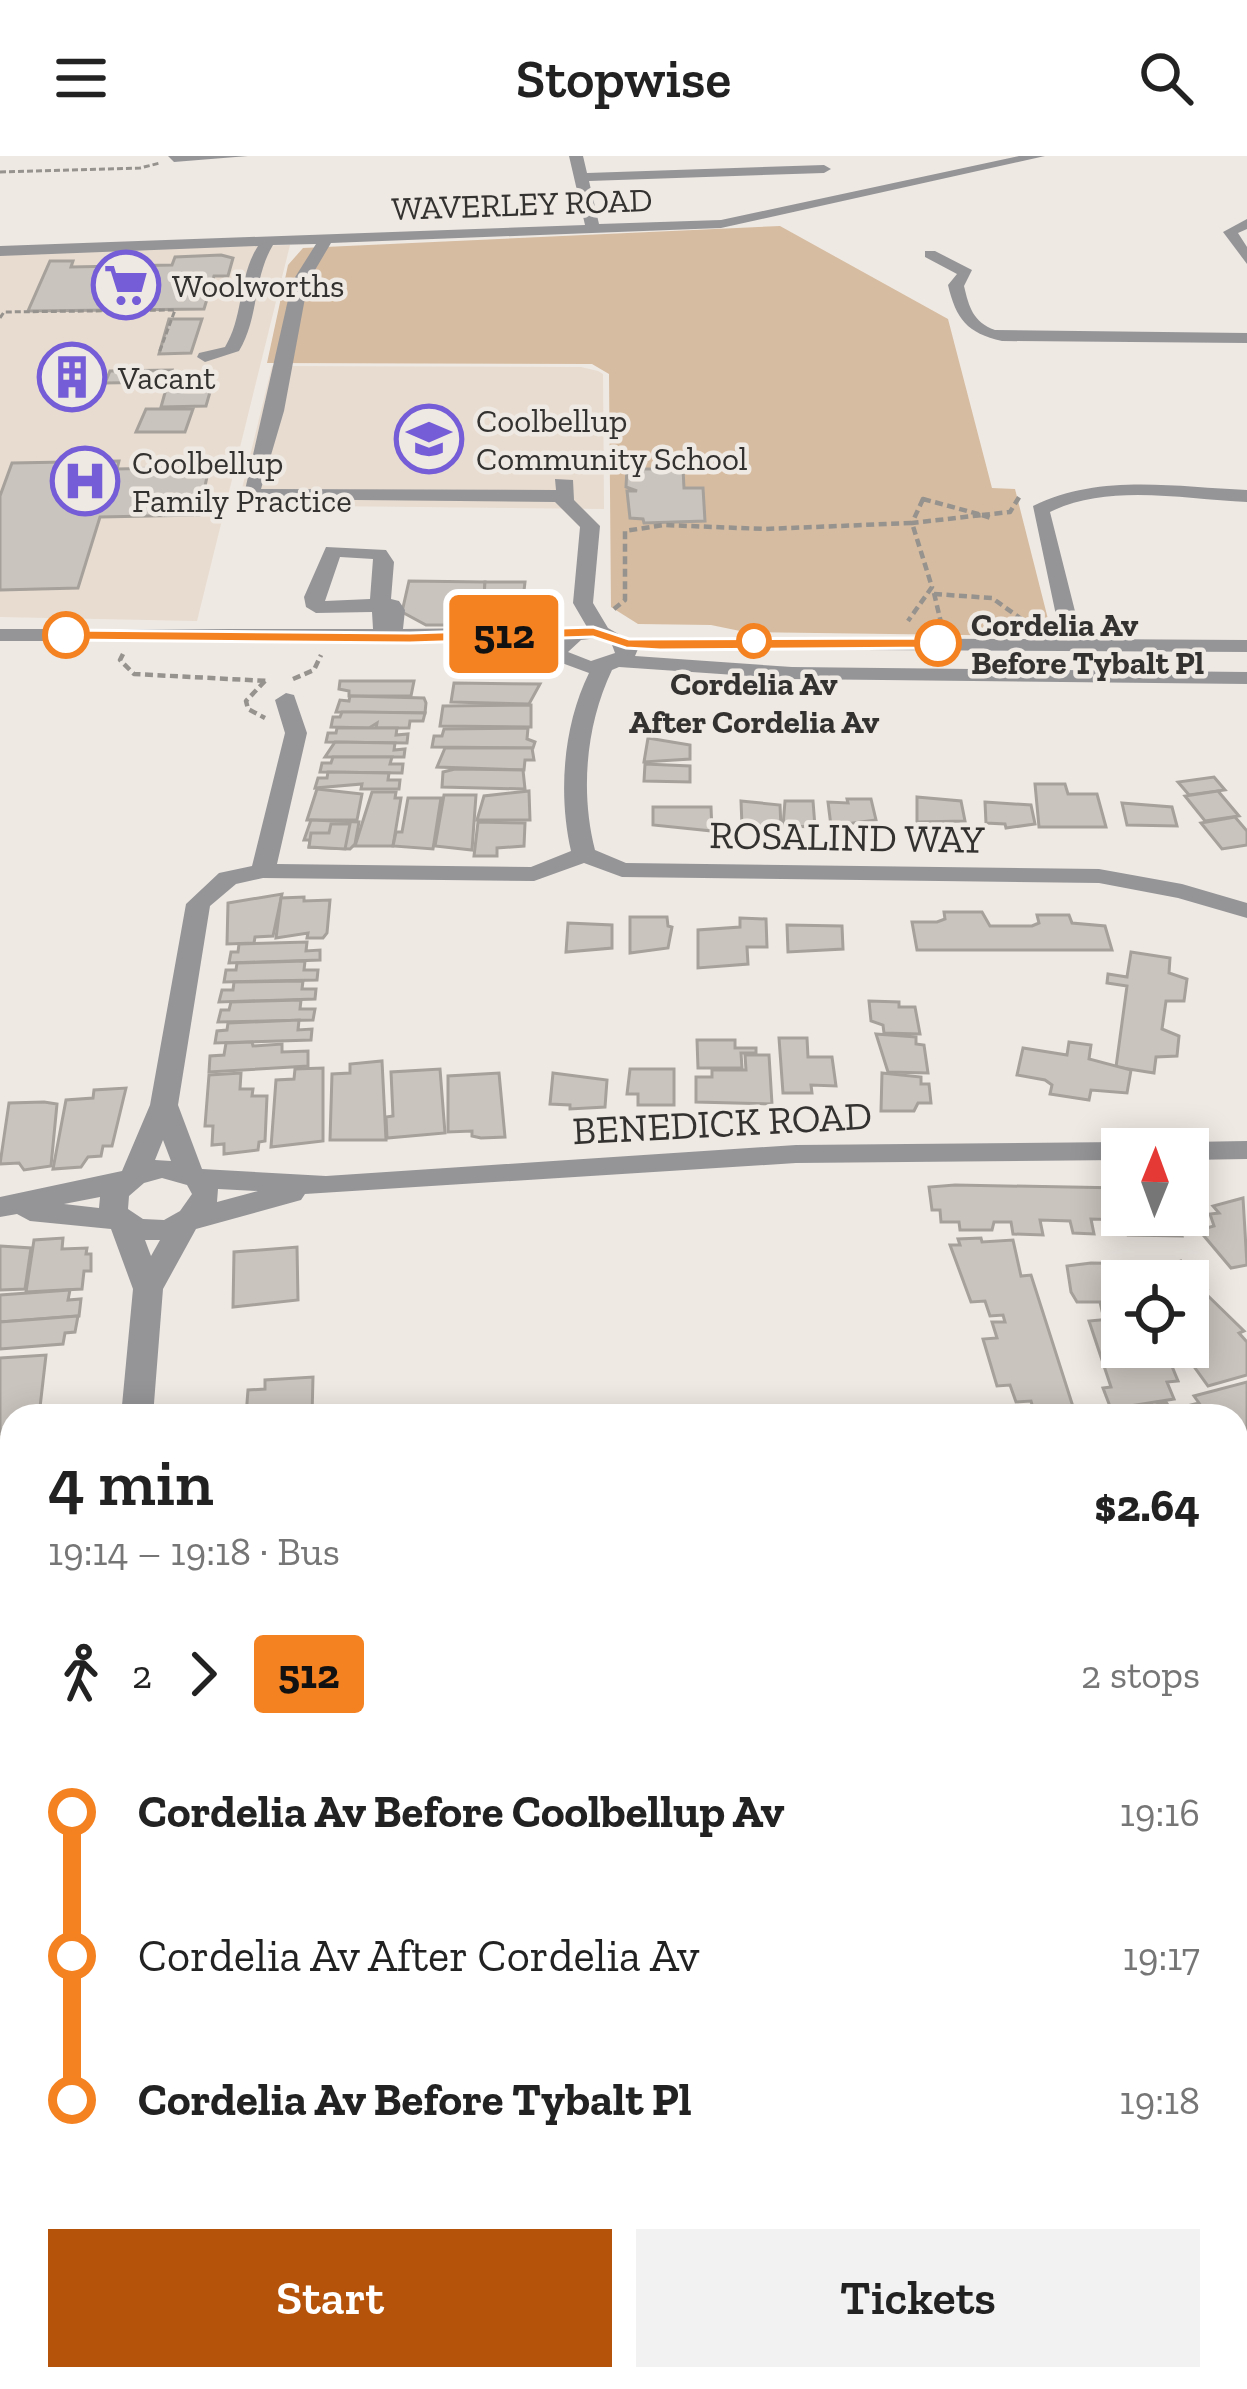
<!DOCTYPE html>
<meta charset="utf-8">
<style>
body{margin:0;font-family:"Zilla Slab",serif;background:#f2f2f2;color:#222;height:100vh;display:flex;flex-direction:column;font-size:45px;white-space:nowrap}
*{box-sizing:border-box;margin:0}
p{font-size:39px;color:#767676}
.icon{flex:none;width:66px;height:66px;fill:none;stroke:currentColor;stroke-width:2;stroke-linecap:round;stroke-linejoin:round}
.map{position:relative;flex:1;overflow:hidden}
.panel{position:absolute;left:0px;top:1248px;width:1248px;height:987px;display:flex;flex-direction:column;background:#fff;border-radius:36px 36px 0 0;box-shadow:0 6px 30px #0003}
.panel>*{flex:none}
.badge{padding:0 24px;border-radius:9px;font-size:42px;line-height:78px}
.needle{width:78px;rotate:1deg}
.fabs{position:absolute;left:1101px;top:972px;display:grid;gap:24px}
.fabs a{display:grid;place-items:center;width:108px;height:108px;border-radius:0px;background:#fff;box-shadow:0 6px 30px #0003;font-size:60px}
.map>.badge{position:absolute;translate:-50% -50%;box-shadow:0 0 0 6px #fff}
.legs{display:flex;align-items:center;gap:18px;height:132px;padding:0 48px;font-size:39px}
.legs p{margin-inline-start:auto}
.overview{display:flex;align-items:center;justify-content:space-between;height:204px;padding:0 48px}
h1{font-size:66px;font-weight:600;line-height:90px}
.cta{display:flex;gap:24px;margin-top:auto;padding:24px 48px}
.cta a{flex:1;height:138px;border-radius:0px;background:#b45309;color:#fff;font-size:48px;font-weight:600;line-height:138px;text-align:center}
.cta a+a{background:#f2f2f2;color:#222}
ul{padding:0 48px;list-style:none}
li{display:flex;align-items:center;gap:42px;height:144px;font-size:45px}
li i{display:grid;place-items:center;width:18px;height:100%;margin:0 15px;background:currentColor}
li i::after{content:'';width:30px;height:30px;margin:-15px;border:9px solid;border-radius:50%;background:#fff}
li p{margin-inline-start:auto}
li:first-child i{background:linear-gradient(#0000 50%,currentColor 0)}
li:last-child i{background:linear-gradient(currentColor 50%,#0000 0)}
header{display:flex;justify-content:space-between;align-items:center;height:156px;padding:0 48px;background:#fff;font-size:54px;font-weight:600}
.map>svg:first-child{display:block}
.built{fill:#e8dcd0}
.green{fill:#d6bca1}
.building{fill:#cac4be;stroke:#a6a19b;stroke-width:3}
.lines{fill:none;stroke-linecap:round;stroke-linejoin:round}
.path-far2{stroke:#96928e;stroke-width:3;stroke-dasharray:6 3;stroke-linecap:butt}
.path-far1{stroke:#96928e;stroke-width:4.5;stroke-dasharray:8 4.5;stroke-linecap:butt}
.path{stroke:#96928e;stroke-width:8;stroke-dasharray:16 8;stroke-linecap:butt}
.minor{fill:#959598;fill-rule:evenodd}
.line-1{fill:#f58220;stroke:#fff;stroke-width:3}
.stop-1-dot{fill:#fff;stroke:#f58220;stroke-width:6}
.labels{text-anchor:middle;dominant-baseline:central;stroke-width:9;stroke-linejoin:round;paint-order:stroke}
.far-street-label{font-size:33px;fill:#343230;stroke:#efe9e3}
.far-poi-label{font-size:33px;fill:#343230;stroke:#efe9e3;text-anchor:start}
.far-stop-label{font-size:33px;font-weight:bold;fill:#343230;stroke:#efe9e3;text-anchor:start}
.street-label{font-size:39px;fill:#343230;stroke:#efe9e3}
</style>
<header><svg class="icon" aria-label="menu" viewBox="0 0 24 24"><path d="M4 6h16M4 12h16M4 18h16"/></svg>Stopwise<svg class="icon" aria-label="search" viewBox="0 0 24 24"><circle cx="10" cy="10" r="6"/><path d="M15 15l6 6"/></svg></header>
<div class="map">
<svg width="1247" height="2233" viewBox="0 0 1247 2233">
<rect width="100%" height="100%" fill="#efe9e3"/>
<g class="built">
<path d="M290 89 197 465 0 461V95Z"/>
<path d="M272 210 581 211 598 215 603 218 604 353 238 349Z"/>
</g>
<g class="green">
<path d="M780 70 948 163 992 332 1015 333 1049 467 1030 480 745 476 711 469 638 468 611 451 609 218 592 208 267 207 288 109 303 92Z"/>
<path d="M1247 1486V1879L1236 1861V1488Z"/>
</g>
<g class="building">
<path d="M221 99 233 102 228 120H214L204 153 28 155 50 105H73L71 111 172 109 175 101Z"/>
<path d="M169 163H202L191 197 159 198Z"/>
<path d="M61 214H90L84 228H55Z"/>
<path d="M172 214 169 223 214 222 206 250 161 251 168 226 105 227 110 215Z"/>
<path d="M146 253H193L185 276H136Z"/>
<path d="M119 305 117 313 209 311 199 359 100 361 78 432 0 434V340L12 307Z"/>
<path d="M627 313H683L684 332H703L705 365 644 367 643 363 630 362 627 335H637L626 331Z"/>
<path d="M409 425 485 426 482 469H426L402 456Z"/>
<path d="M485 426H525L520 469H482Z"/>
<path d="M340 525H414L411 540H349V535L339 533Z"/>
<path d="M454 527 540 528 529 548 451 546Z"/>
<path d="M350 540 424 542 426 547 425 557 336 556 340 544 349 545Z"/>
<path d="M531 549V571L440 570 443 550Z"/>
<path d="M342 556H361L425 557 423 565H410L409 572H376L377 567 369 572 331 571 333 561H340Z"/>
<path d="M337 572H397L396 579 408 578 407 587 326 586 328 577H336Z"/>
<path d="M528 572 527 583 535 586 533 592 432 591 434 580H442L444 573Z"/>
<path d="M648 582 690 589V603L644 606Z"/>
<path d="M335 586 395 587 394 594 405 593 404 601H325Z"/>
<path d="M445 592H532L534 604H525L524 614 437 611Z"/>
<path d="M333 601H392L390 608H403L402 617 320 616 322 607H331Z"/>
<path d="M645 608 690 610V626L644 625Z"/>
<path d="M455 613 523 614 525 633 442 631 443 616Z"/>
<path d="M328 616 389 617 388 624H400L399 633H361L362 628 315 632 318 622H327Z"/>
<path d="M1214 621 1225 634 1189 639 1178 626Z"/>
<path d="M1035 628H1065L1068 638H1097L1106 671H1039Z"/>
<path d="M317 633 362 638 357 664H307Z"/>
<path d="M529 635 530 664H477L484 640Z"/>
<path d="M1218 635 1239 660 1205 665 1185 640Z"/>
<path d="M372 636H396L395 642H401L393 690H355Z"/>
<path d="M444 639H476L472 694 435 690Z"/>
<path d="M917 641 961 645 965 665 917 666Z"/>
<path d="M408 642H441L433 693 393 690 396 676H402Z"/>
<path d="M847 643H871L876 664 831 670 828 646 848 647Z"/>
<path d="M741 645 780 649 781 671 742 670Z"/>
<path d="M785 645H813L815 671 783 670Z"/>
<path d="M985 646 1031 649 1035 668 1006 672 1005 668 986 667Z"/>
<path d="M1122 647 1172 651 1177 670 1127 669Z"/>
<path d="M653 651H711L712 675 653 669Z"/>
<path d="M1235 661 1247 675V689L1222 693 1201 667Z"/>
<path d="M311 664 359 666 355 688 350 693 309 691 310 684H304Z"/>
<path d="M478 666 525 667 524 690 497 692V700H474Z"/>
<path d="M331 668H350L345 693 309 691 311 677H329Z"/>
<path d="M282 738 273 780 255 781 254 787 227 788 228 747Z"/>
<path d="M304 741V745L330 744 327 777 323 782H307L308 777 276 782 281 742Z"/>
<path d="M944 756H982L990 770H1032L1039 767 1037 759H1069L1072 767 1105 770 1112 794H917L912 766H937L945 763Z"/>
<path d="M630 761H667L668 770 672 771 668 792 630 797Z"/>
<path d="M740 762 766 763 767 791H747L748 808 698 812V774L740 771Z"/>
<path d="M568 767 612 769V792L566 796Z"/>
<path d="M787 769 842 770 843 793 788 796Z"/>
<path d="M307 786 306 795 320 794V804L229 807 231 796H238L239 788Z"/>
<path d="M1131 796 1170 802 1169 817 1187 823 1184 845H1166L1162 873 1179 880 1177 900 1156 901 1154 917 1116 911 1127 830 1107 827 1108 818 1127 821Z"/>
<path d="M305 805 304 814H318L317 824 224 826 226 814H236L237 807Z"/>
<path d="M303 825 302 833H316L315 843 219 846 222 834H233L234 826Z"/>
<path d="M301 844 300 853H315L313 864 218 866 221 854H229L231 846Z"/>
<path d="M869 845 899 846V851H915L920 878 884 877 883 869 871 865Z"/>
<path d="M299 864 298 874 312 873 311 884 215 887 217 875 227 874 228 867Z"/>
<path d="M876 878 916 881V888L924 889 928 917 888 916Z"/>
<path d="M779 882H807L808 901H832L836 930 811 929 812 937H783Z"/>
<path d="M697 884H735V892H756V897H741L742 912H698Z"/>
<path d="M252 886 253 890 282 888V896L308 895V910L209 916 210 900 224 899 226 887Z"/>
<path d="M1069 886 1091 889 1089 903 1131 914 1127 937 1091 934 1089 944 1050 938 1052 929 1045 924 1017 919 1023 892 1067 899Z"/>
<path d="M745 899H769L772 948 696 946V921H712V914H746Z"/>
<path d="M382 905 386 984H330L332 918 350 917V908Z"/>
<path d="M323 912V985L271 991 276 924 294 923 295 913Z"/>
<path d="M440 913 445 977 387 982 386 961 393 960 391 916Z"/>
<path d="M630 913H674V949H638V938H627Z"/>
<path d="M241 917 240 933H253L252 940H267L265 985 259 986 258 994 224 998V988L212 989 213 970H205L209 919Z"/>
<path d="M499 917 505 981 481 982 472 980V975L448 976V920Z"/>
<path d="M553 917 607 924 605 951 570 953V949L550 948Z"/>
<path d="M882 917 921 921V928H929L931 947H918L914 955H881Z"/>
<path d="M126 932 112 990H103L101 1000 88 1001 81 1011 53 1013 66 944 93 942 94 934Z"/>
<path d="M44 946 57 948 51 1010 24 1014 19 1007 0 1008 9 947Z"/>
<path d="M955 1029 1122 1032V1059H1188V1033H1199L1206 1060H1190L1193 1070H1179L1182 1080 1128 1079 1124 1064 1091 1063 1094 1078 1073 1077 1070 1065 1040 1064 1043 1079 1013 1078 1011 1066H994L992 1074H960L959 1066H941L940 1054H932L929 1031Z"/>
<path d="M1243 1042 1247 1109 1231 1112 1199 1074 1214 1070 1210 1058 1219 1057 1213 1050Z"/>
<path d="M63 1082 62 1093 87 1092 86 1098H91V1115H84L82 1133 26 1136 34 1084Z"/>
<path d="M981 1082 982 1086 1013 1084 1021 1120 1031 1119 1076 1260H1019L1016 1253 1033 1252 1031 1245 1016 1246 1010 1229 997 1230 983 1183 997 1182 992 1166H1005L1003 1159 990 1160 985 1145 971 1146 950 1089H960L958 1083Z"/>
<path d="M0 1090 31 1092 25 1133 0 1134Z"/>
<path d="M297 1091 298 1144 233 1151 234 1096Z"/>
<path d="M1181 1105 1207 1133 1203 1135 1244 1175 1239 1177 1247 1186V1219L1208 1230 1180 1191H1188V1125H1156L1163 1122 1155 1114Z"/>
<path d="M1091 1107 1152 1108 1156 1125H1122V1156L1102 1155 1100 1146H1077L1071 1136 1067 1110Z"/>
<path d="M70 1134 68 1144 81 1143 79 1160 0 1166V1139Z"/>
<path d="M78 1160 75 1176 65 1177 63 1188 0 1193V1166Z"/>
<path d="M1122 1162V1191H1164L1178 1225 1167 1226 1174 1243 1111 1253 1103 1232 1111 1231 1089 1165Z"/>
<path d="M46 1199 39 1260H12V1277L0 1278V1202Z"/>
<path d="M313 1221 312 1260H246L248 1234 265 1233V1224Z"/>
<path d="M1247 1226V1286L1236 1290V1260H1137L1133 1255 1166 1246 1171 1254 1199 1247 1194 1240Z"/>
<path d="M1236 1355 1247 1359V1393L1236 1396Z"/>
</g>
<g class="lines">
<g class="path-far2">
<path d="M0 16 140 12 160 7"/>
<path d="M0 162 4 156 175 154 159 197"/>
</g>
<g class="path-far1">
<path d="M923 343 982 359 912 367Z"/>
<path d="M982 359 991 362"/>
<path d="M982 359 1010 356 1021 338"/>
<path d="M934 437 942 471"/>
<path d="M934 438 992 442 1027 467"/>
<path d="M614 453 625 444V375L664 369 765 373 912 367 932 431 908 465"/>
<path d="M123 498 120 504 134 518 268 525"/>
<path d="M293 523 314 514 321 499"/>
<path d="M265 525 246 545 248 553 265 562"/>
</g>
<path class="path" d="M1236 1765 1247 1779"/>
<g class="minor">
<path d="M168 0H248L174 6Z"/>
<path d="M569 0H583L587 17 824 9 831 13 824 17 589 25 599 68 721 64 1019 0H1045L721 72 331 87 308 126 284 255 261 333 556 334 555 323 573 324 574 344 600 370 593 447 608 472 634 487 644 482 1061 483 1033 350C1099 317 1176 331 1247 334V346C1184 343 1108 327 1050 356L1082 483 1247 484V496L638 493 635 500 792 511 1247 516V528L792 523 619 511 612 514C586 568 580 636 595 694L626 707 1099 713 1182 728 1247 747V762L1178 742 1099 727 622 721 584 707 534 725 263 722 236 728 210 750 178 949 202 1013 326 1020 796 989 1122 986 1135 993H1122V1004L796 1007 305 1038 301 1044 196 1073 163 1133 153 1260H121L133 1133 111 1073 30 1065 17 1058 0 1061V1041L122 1015 150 949 186 748 219 717 252 710 285 577 275 544 286 537 294 539 307 577 277 708 531 711 571 695C558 638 563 570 589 517L551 503 546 491 551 485H0V473H373L372 456 316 457 306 451 304 441 326 391 386 394 394 406 391 443 399 445 405 454 403 473 587 471 573 447 580 371 555 346 243 343 292 126 316 88 273 89C253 122 259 162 239 195L205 206 197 201 199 197 225 191C244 160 238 121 258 90L0 100V90L585 69ZM340 401 373 403 370 443 325 445ZM598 482 611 486 615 497 591 505 568 496 581 484ZM163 984 171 1005 155 1004ZM162 1022 187 1029 192 1038 180 1055 164 1064 143 1063 128 1053 129 1040 144 1027ZM218 1033 258 1035 217 1046ZM100 1041 99 1052 64 1048ZM145 1084H160L151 1100Z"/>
<path d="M1247 63V73L1238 77 1247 91V108L1223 76Z"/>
<path d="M925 95H935L972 114 964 130C969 151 973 166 995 174L1247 177V187L1002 185C967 177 956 163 948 129L957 118 925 101Z"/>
<path d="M1247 985V1003L1188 1004V993H1175L1188 986Z"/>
<path d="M1247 1435V1464L1236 1467V1438Z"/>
<path d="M1247 2153V2199L1236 2203V2157Z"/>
<path d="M37 2223H83L85 2233H39Z"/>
<path d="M1093 2223H1158L1154 2233H1089Z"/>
</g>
</g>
<path class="line-1" d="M593 471 629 483 938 482 946 487 938 492 660 494 626 492 593 481 410 487 66 484 58 479 66 474 410 477Z"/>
<defs>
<symbol id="supermarket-ring" viewBox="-11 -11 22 22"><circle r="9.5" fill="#efe9e3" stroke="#755dd7" stroke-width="1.5"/><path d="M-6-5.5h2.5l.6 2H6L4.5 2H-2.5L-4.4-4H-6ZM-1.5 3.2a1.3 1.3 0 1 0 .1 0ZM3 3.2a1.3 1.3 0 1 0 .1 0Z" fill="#755dd7"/></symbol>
<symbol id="building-ring" viewBox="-11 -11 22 22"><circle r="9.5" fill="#efe9e3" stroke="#755dd7" stroke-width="1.5"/><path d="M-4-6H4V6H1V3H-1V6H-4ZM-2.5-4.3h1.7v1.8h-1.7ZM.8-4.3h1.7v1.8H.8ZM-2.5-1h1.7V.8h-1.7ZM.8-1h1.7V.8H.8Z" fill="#755dd7"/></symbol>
<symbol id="school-ring" viewBox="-11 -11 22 22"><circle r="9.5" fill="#efe9e3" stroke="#755dd7" stroke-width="1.5"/><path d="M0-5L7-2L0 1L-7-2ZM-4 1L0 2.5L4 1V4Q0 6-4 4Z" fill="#755dd7"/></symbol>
<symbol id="hospital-ring" viewBox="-11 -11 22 22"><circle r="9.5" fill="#efe9e3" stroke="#755dd7" stroke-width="1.5"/><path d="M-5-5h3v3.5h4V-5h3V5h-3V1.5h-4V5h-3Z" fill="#755dd7"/></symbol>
</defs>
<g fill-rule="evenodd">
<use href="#supermarket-ring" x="88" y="91" width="76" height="76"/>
<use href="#building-ring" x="34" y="183" width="76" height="76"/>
<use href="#school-ring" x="391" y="245" width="76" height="76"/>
<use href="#hospital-ring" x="47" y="287" width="76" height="76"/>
</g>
<g class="stop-1-dot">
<circle cx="66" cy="479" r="21"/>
<circle cx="754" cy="485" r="15"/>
<circle cx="938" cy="487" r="21"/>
</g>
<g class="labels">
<g class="far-street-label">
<text transform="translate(522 48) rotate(-2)">WAVERLEY ROAD</text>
</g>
<g class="far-poi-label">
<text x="172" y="129">Woolworths</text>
<text x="118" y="221">Vacant</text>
<text x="476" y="264">Coolbellup<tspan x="476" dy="38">Community School</tspan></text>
<text x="132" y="306">Coolbellup<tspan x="132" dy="38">Family Practice</tspan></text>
</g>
<g class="far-stop-label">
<text x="971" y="468">Cordelia Av<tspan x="971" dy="38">Before Tybalt Pl</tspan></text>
<text x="754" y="527" text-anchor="middle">Cordelia Av<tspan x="754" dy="38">After Cordelia Av</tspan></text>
</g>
<g class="street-label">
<text transform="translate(847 681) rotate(1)">ROSALIND WAY</text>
<text transform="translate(722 967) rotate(-3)">BENEDICK ROAD</text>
</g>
</g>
</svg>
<div class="fabs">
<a><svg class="needle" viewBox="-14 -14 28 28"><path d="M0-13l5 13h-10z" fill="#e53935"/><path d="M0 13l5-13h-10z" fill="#767676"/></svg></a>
<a><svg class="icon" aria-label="locate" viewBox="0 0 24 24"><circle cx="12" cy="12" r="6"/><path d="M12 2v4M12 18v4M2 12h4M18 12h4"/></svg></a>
</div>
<b class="badge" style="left:504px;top:478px;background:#f58220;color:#111">512</b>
<section class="panel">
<div class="overview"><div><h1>4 min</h1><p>19:14 – 19:18 · Bus</p></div><b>$2.64</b></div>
<div class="legs"><svg class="icon" aria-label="walk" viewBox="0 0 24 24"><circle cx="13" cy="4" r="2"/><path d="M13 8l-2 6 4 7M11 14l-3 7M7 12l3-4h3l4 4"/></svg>2<svg class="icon" aria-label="forward" viewBox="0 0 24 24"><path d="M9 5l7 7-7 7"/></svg><b class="badge" style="background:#f58220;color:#111">512</b><p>2 stops</p></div>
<ul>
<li><i style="color:#f58220"></i><b>Cordelia Av Before Coolbellup Av</b><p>19:16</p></li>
<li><i style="color:#f58220"></i><span>Cordelia Av After Cordelia Av</span><p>19:17</p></li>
<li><i style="color:#f58220"></i><b>Cordelia Av Before Tybalt Pl</b><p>19:18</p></li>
</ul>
<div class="cta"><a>Start</a><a>Tickets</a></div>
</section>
</div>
